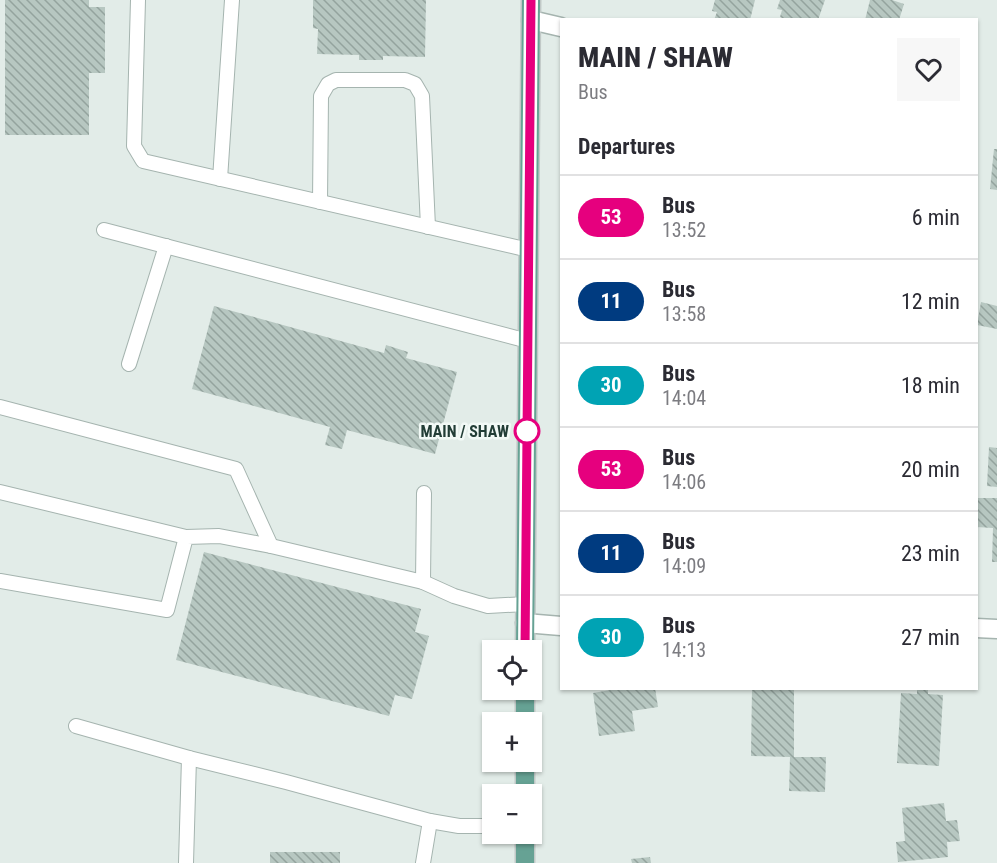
<!DOCTYPE html>
<meta charset="utf-8">
<style>
body{margin:0;font-family:"Roboto Condensed",sans-serif;background:#f7f7f7;color:#2b2b33;height:100vh;display:flex;flex-direction:column;font-size:22px;white-space:nowrap}
*{box-sizing:border-box;margin:0}
p{font-size:20px;color:#7c7c81}
.icon{flex:none;width:33px;height:33px;fill:none;stroke:currentColor;stroke-width:2;stroke-linecap:round;stroke-linejoin:round}
.map{position:relative;flex:1;overflow:hidden}
.side{position:absolute;left:560px;top:18px;width:418px;height:672px;display:flex;flex-direction:column;background:#fff;border-radius:0px;box-shadow:0 2px 4px #0004}
.side>*{flex:none}
.badge{padding:0 12px;border-radius:20px;font-size:21px;line-height:39px}
.buttons{position:absolute;left:482px;top:640px;display:grid;gap:12px}
.buttons a{display:grid;place-items:center;width:60px;height:60px;border-radius:0px;background:#fff;box-shadow:0 2px 4px #0004;font-size:30px}
.map>.badge{position:absolute;translate:-50% -50%;box-shadow:0 0 0 3px #fff}
h2{padding:0 18px;font-size:22px;line-height:54px}
.round{display:grid;place-items:center;flex:none;width:63px;height:63px;border-radius:0px;background:#f7f7f7}
.summary{display:flex;align-items:center;justify-content:space-between;height:102px;padding:0 18px}
h1{font-size:28px;font-weight:800;line-height:45px}
ul{padding:0;list-style:none}
li{display:flex;align-items:center;gap:18px;height:84px;padding:0 18px;border-top:2px solid #e1e1e2}
li div{flex:1}
li b{display:block;font-size:22px}
li em{font-style:normal}
li .badge{min-width:66px;font-weight:700;text-align:center}
.map>svg:first-child{display:block}
.building{fill:url(#building-back-hatch)}
.lines{fill:none;stroke-linecap:round;stroke-linejoin:round}
.lane-casing{stroke:#a5b4af;stroke-width:16}
.street-casing{stroke:#a5b4af;stroke-width:21}
.primary-casing{stroke:#c1c9c7;stroke-width:21}
.lane{stroke:#fff;stroke-width:14}
.street{stroke:#fff;stroke-width:18}
.primary{stroke:#66a294;stroke-width:18}
.line-casing{stroke:#fff;stroke-width:14}
.line{stroke:#e6007e;stroke-width:9}
.stop-dot{fill:#fff;stroke:#e6007e;stroke-width:3}
.labels{text-anchor:middle;dominant-baseline:central;stroke-width:5;stroke-linejoin:round;paint-order:stroke}
.stop-label{font-size:16px;font-weight:bold;fill:#223d36;stroke:#f2f9f6;text-anchor:end}
</style>
<div class="map">
<svg width="997" height="863" viewBox="0 0 997 863">
<defs>
<pattern id="building-back-hatch" width="6" height="6" patternUnits="userSpaceOnUse" patternTransform="scale(1.5)"><rect width="6" height="6" fill="#b7c7c1"/><path d="M-1 5l2 2M0 0l6 6M5-1l2 2" fill="none" stroke="#94a39e"/></pattern>
</defs>
<rect width="100%" height="100%" fill="#e2ece8"/>
<g class="building">
<path d="M5 0H89V7H105V73H89V135H5Z"/>
<path d="M313 0H426L425 57 383 56V60H359V55L317 54 318 29 313 28Z"/>
<path d="M715 0H755L750 20H714L717 12 712 11Z"/>
<path d="M780 0H825L818 20H786L780 17 782 10 777 9Z"/>
<path d="M870 0H892L904 4 899 20H865Z"/>
<path d="M994 149H997V190L990 189Z"/>
<path d="M981 302 997 306V329L977 325Z"/>
<path d="M214 306 384 353 386 345 408 352 406 358 457 372 435 454 347 430 342 449 325 445 330 427 192 389Z"/>
<path d="M989 447 997 448V487L987 486Z"/>
<path d="M976 498H997V562H992L993 528 976 527Z"/>
<path d="M204 552 421 609 415 632 429 636 412 699 395 695 389 716 176 660Z"/>
<path d="M622 688H655L658 707 632 711 635 731 599 736 593 693Z"/>
<path d="M752 688H794V757H826L825 792 789 791 790 757 751 756Z"/>
<path d="M917 688H928V694L943 695 939 766 897 763 901 693 917 694Z"/>
<path d="M944 803 946 821 957 820 960 841 947 842 948 857 898 862 896 842 905 841 902 808Z"/>
<rect x="270" y="852" width="70" height="11"/>
<path d="M650 857 651 863H632L631 859Z"/>
</g>
<g class="lines">
<defs>
<g id="lane">
<path d="M138 0 134 146 143 161 529 250"/>
<path d="M220 179 232 0"/>
<path d="M320 202 321 96 328 84 336 80H405L415 84 422 96 428 227"/>
<path d="M104 230 528 341"/>
<path d="M129 364 166 246"/>
<path d="M0 407 236 469 271 546"/>
<path d="M0 492 186 537"/>
<path d="M0 581 167 610 186 537 219 536 271 546 423 582 454 596 488 606 526 604"/>
<path d="M423 582 424 493"/>
<path d="M76 726 189 758 286 782 430 821 459 826H492"/>
<path d="M186 863 189 758"/>
<path d="M423 863 430 821"/>
</g>
<g id="street">
<path d="M531 20 561 27"/>
<path d="M525 623 561 626"/>
<path d="M976 628 997 629"/>
</g>
<g id="primary">
<path d="M525 651 531 0"/>
<path d="M525 723V690"/>
<path d="M525 795V762"/>
<path d="M525 834V863"/>
</g>
</defs>
<use href="#lane" class="lane-casing"/>
<use href="#street" class="street-casing"/>
<use href="#primary" class="primary-casing"/>
<use href="#lane" class="lane"/>
<use href="#street" class="street"/>
<use href="#primary" class="primary"/>
</g>
<g class="lines">
<defs>
<path id="line" d="M525 651 531 0"/>
</defs>
<use href="#line" class="line-casing"/>
<use href="#line" class="line"/>
</g>
<circle class="stop-dot" cx="527" cy="431" r="12"/>
<g class="labels">
<g class="stop-label">
<text x="509" y="431">MAIN / SHAW</text>
</g>
</g>
</svg>
<div class="buttons">
<a><svg class="icon" aria-label="locate" viewBox="0 0 24 24"><circle cx="12" cy="12" r="6"/><path d="M12 2v4M12 18v4M2 12h4M18 12h4"/></svg></a>
<a>+</a>
<a>−</a>
</div>
<section class="side">
<div class="summary"><div><h1>MAIN / SHAW</h1><p>Bus</p></div><a class="round"><svg class="icon" aria-label="heart" viewBox="0 0 24 24"><path d="M12 20l-8-8c-3-5 5-10 8-4 3-6 11-1 8 4z"/></svg></a></div>
<h2>Departures</h2>
<ul>
<li><span class="badge" style="background:#e6007e;color:#fff">53</span><div><b>Bus</b><p>13:52</p></div><em>6 min</em></li>
<li><span class="badge" style="background:#003b80;color:#fff">11</span><div><b>Bus</b><p>13:58</p></div><em>12 min</em></li>
<li><span class="badge" style="background:#00a3b4;color:#fff">30</span><div><b>Bus</b><p>14:04</p></div><em>18 min</em></li>
<li><span class="badge" style="background:#e6007e;color:#fff">53</span><div><b>Bus</b><p>14:06</p></div><em>20 min</em></li>
<li><span class="badge" style="background:#003b80;color:#fff">11</span><div><b>Bus</b><p>14:09</p></div><em>23 min</em></li>
<li><span class="badge" style="background:#00a3b4;color:#fff">30</span><div><b>Bus</b><p>14:13</p></div><em>27 min</em></li>
</ul>
</section>
</div>
